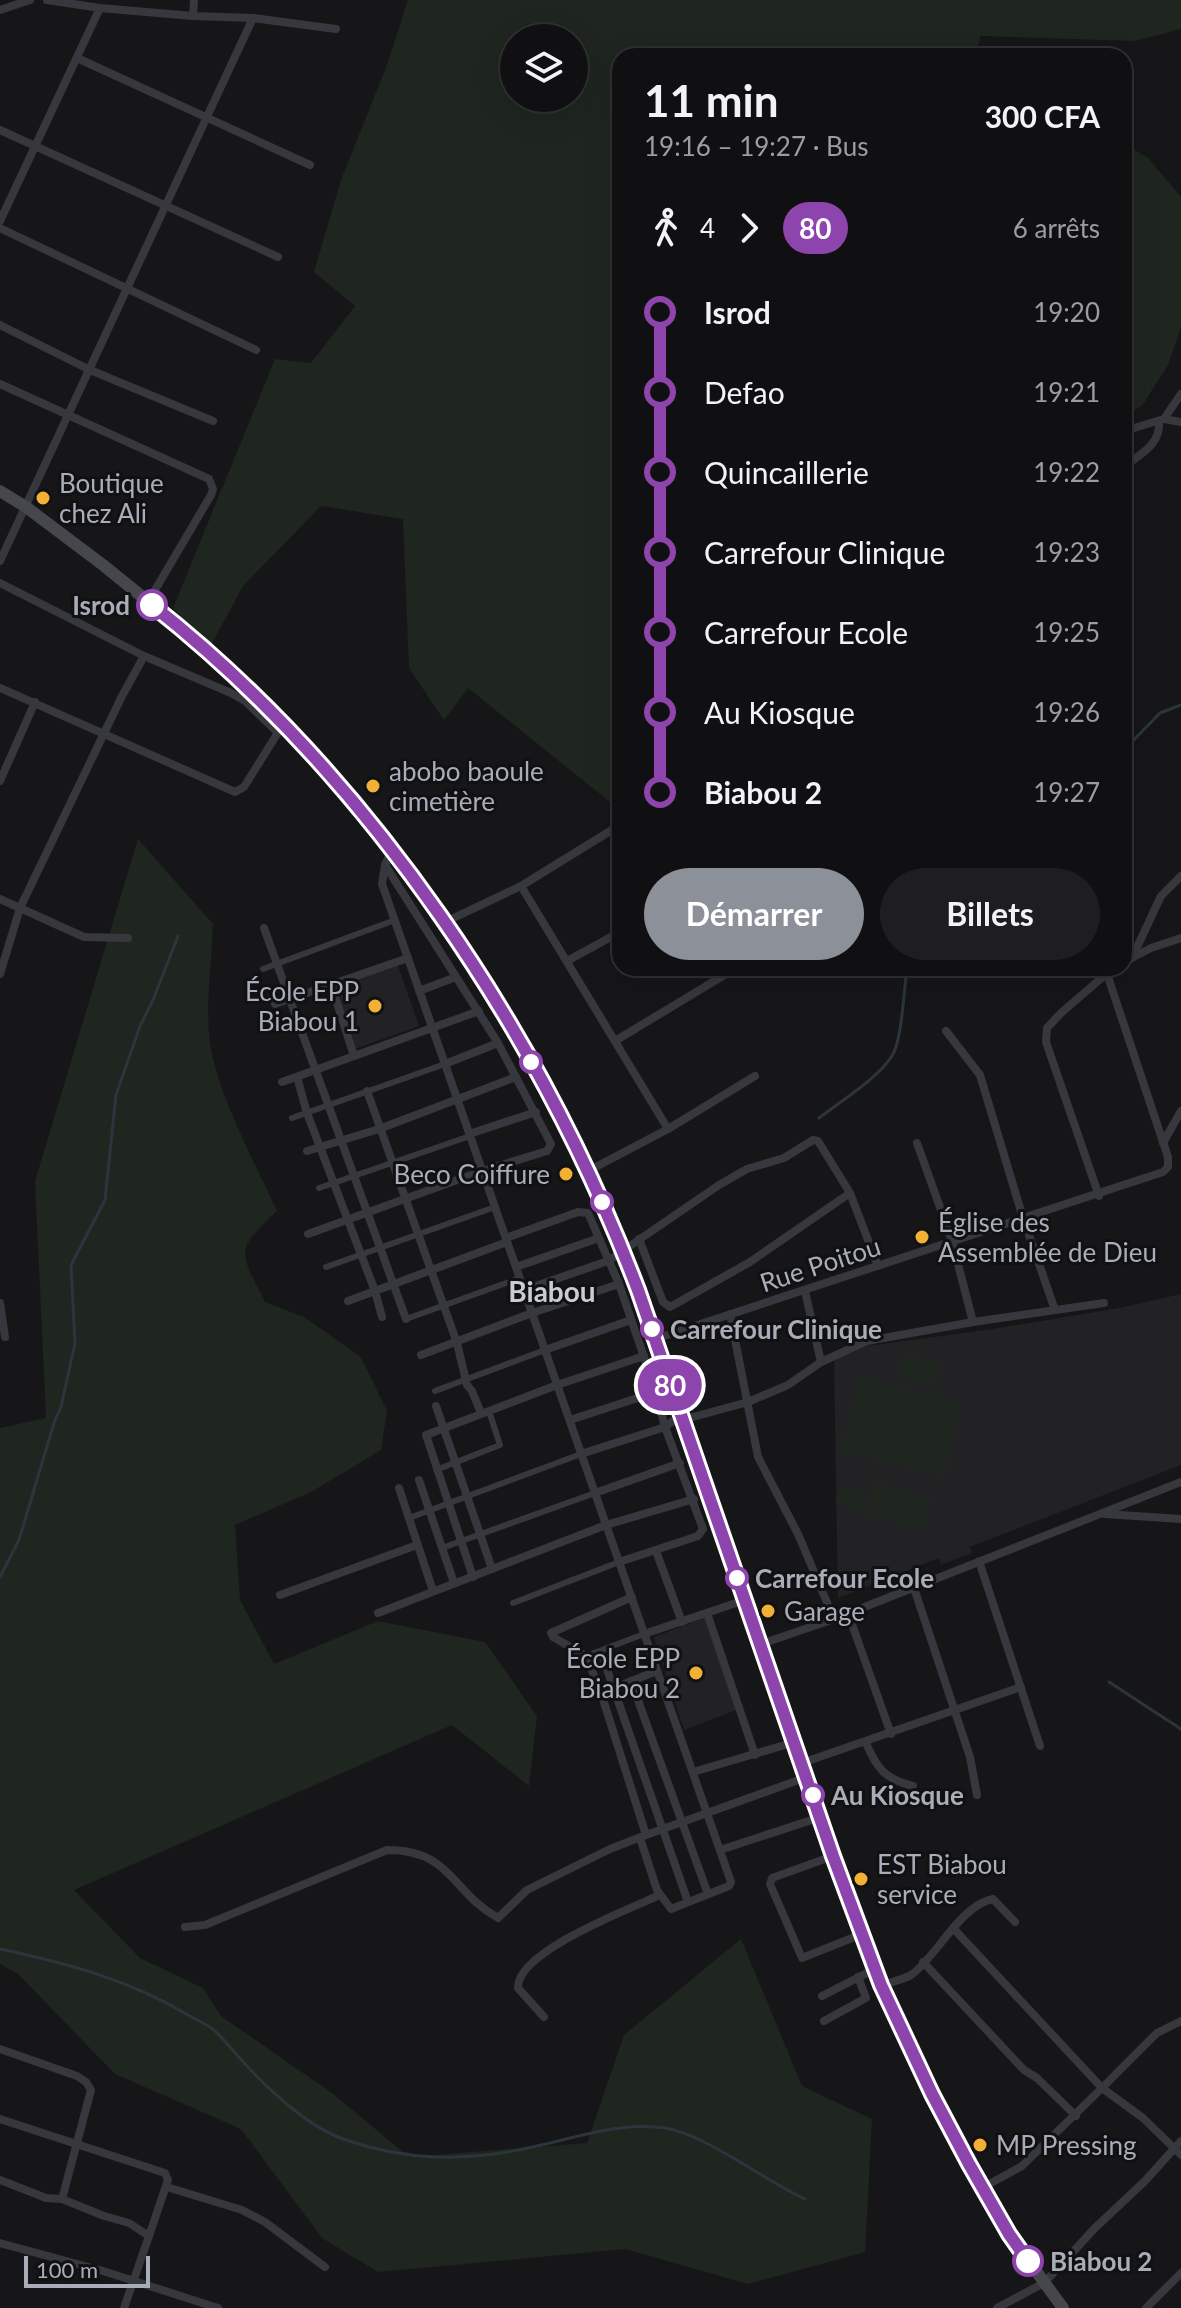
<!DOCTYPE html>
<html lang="fr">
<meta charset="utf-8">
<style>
body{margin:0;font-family:Lato,sans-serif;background:#1e1e20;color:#f1f3f6;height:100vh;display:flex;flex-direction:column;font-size:30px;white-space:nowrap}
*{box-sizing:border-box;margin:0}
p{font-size:26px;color:#9c9d9f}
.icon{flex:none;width:44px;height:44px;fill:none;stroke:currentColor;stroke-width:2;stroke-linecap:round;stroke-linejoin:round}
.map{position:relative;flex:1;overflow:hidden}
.details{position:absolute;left:612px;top:48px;width:520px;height:928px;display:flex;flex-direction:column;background:#101012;border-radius:24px;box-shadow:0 8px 32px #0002,0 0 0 2px #303032}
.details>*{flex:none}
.badge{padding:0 16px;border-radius:26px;font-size:28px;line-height:52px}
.controls{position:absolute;left:500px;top:24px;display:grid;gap:16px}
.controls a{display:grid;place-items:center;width:88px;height:88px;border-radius:50%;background:#101012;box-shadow:0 8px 32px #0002,0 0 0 2px #303032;font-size:40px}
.scale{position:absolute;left:24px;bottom:20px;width:126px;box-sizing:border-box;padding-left:8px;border:4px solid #a8adb8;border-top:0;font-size:22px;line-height:28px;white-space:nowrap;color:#a8adb8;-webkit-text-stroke:6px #111113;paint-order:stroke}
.map>.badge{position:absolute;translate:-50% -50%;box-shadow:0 0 0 4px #fff}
.legs{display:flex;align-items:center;gap:12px;height:88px;padding:0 32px;font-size:26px}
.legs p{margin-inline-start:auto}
.summary{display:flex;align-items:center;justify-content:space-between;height:136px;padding:0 32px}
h1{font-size:44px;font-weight:700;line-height:60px}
.primary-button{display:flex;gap:16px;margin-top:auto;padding:16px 32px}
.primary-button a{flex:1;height:92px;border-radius:48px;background:#8c9099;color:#fff;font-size:32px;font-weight:700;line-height:92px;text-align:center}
.primary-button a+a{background:#1e1e20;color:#f1f3f6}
ul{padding:0 32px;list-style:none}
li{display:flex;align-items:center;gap:28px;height:80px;font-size:30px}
li i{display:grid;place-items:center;width:12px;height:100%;margin:0 10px;background:currentColor}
li i::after{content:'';width:20px;height:20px;margin:-10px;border:6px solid;border-radius:50%;background:#101012}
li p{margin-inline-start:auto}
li:first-child i{background:linear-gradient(#0000 50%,currentColor 0)}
li:last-child i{background:linear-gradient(currentColor 50%,#0000 0)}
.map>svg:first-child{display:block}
.built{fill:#222225}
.green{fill:#1e261f;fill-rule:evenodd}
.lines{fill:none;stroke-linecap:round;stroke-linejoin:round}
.stream{stroke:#2c353c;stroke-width:3}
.pedestrian{stroke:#37383d;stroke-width:6}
.minor{stroke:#37383d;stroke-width:8}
.secondary{stroke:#45474d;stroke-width:12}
.line-1-casing{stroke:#fff;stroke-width:18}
.line-1{stroke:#8e44ad;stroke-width:12}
.poi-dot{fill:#f2b134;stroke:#111113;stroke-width:3}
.stop-1-dot{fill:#fff;stroke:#8e44ad;stroke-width:4}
.labels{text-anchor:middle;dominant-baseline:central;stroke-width:6;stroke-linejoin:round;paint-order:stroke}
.poi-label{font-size:26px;fill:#a8adb8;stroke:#111113;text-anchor:start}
.stop-label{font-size:26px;font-weight:bold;fill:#a8adb8;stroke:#111113;text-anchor:start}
.street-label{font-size:26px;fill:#a8adb8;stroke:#111113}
.neighbourhood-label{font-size:28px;font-weight:bold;fill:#c9ccd4;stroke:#111113}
</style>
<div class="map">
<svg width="1181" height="2308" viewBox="0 0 1181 2308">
<rect width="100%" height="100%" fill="#161618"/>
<g class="built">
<path d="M397 963 419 1026 352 1050 330 986Z"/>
<path d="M1181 1294V1465L970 1547 972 1553 946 1563 941 1564 939 1558 838 1598 834 1359 867 1346 993 1329 1119 1308Z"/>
<path d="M707 1617 739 1709 684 1730 654 1637Z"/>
</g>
<g class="green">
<path d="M408 0H1181V29L1135 41 981 36 974 56H620V810L468 688 444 720 409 668 403 519 321 506 243 586 210 647 173 608 275 359 311 363 355 306 314 272 341 180 387 65ZM514 38H574V98H514Z"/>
<path d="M1124 144 1148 158 1181 197V327L1168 365 1142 406 1124 415Z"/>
<path d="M138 839 213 924C212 959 206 1000 209 1034 213 1086 255 1163 277 1211 234 1252 239 1250 265 1302L304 1317 361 1357 387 1411 381 1450 311 1492 235 1525 240 1600 274 1664 378 1621 485 1642 537 1716 529 1786 452 1725 74 1890 140 1958 203 1988 221 2016 332 2093 409 2157 587 2143 624 2035 741 1939 802 2086 872 2119 865 2252 748 2284 625 2249 378 2272 322 2238 241 2129 115 2074 18 1974 0 1964V1428L46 1418 35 1181Z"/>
<path d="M904 1354 941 1364 936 1385 898 1376Z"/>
<path d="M860 1376 963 1402 944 1477 841 1451Z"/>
<path d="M874 1482 932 1498 923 1530 866 1515Z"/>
<path d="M840 1486 868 1494 863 1510 835 1503Z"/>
</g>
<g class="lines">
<g class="stream">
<path d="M1124 750 1160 713 1181 705"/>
<path d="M819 1118C841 1101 877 1079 892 1056 902 1041 904 988 907 968"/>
<path d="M0 1577 19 1540 54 1423 61 1407 75 1343 71 1265 105 1200 116 1095 140 1026 153 1000 178 936"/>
<path d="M1109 1682 1181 1729"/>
<path d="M0 1949C66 1963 130 1980 188 2015 196 2020 207 2024 214 2030 226 2041 236 2055 247 2066 271 2092 309 2127 343 2139 406 2161 464 2162 528 2148 573 2139 619 2121 665 2128 705 2134 765 2181 805 2199"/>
</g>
<g class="pedestrian">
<path d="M263 969 395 920"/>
<path d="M292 1118 445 1064"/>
<path d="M319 1188 470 1136"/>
<path d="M326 1267 495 1207"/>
<path d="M406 1319 520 1278"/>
<path d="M435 1391 545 1350"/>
<path d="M436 1470 500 1445 489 1411"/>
<path d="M409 1518 581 1454"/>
<path d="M442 1548 595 1493"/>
<path d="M513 1603 619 1562"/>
<path d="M586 1656 644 1634"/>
</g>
<g class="minor">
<path d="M47 0 100 8 193 16 253 18 336 29"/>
<path d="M0 10 30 0"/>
<path d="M193 16 194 0"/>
<path d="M77 58 310 165"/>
<path d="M0 130 278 257"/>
<path d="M0 221 100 8"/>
<path d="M0 228 256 350"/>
<path d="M0 325 90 370 213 421"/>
<path d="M0 384 209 479 213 489 211 495 148 602"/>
<path d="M1164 419 1181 422"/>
<path d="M1124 431 1164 419 1181 394"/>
<path d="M1124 467C1141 453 1161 445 1159 421"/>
<path d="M0 561 253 18"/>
<path d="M0 583 144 656 231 693 245 701 277 732"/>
<path d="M0 688 235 792 244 787 282 726"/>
<path d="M0 781 35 702"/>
<path d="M392 850 385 865 382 884 731 1882 729 1886 671 1909 657 1890 640 1838"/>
<path d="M521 886 668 1129"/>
<path d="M0 899 84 937 128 938"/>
<path d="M445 922 521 886 620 825"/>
<path d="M264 928 406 1319"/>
<path d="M1132 958 1161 896 1181 876"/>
<path d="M567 961 620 932"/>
<path d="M1124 962 1151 948 1181 938"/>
<path d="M0 974 20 908 121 698 144 656"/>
<path d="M331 984 354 1056"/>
<path d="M419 991 456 977"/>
<path d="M275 1004 408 958"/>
<path d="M946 1031 980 1075 1023 1218 1055 1310"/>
<path d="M615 1041 736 968"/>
<path d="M445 1064 498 1043"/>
<path d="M297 1077 307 1113 375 1291 382 1317"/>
<path d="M282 1082 479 1011"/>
<path d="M367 1091 457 1343 467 1385 472 1391 481 1413"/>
<path d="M469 1134 536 1112"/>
<path d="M917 1143 952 1241 973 1322"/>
<path d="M1163 1143 1181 1111"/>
<path d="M307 1151 379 1129 516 1077"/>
<path d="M588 1171 668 1129 755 1076"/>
<path d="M1099 1196 1046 1042 1047 1028 1061 1013 1113 968"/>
<path d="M308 1234 482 1171 547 1151 551 1144 498 1043 385 865"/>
<path d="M506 1238 578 1212 588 1213 619 1284 656 1392 665 1427 703 1529 698 1536 619 1562"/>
<path d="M639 1239 663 1302 670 1307 750 1262 850 1193 878 1266"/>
<path d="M516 1267 599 1238"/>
<path d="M524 1290 608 1261 719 1185 747 1169 784 1158 813 1140 818 1141 850 1193"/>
<path d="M805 1291 821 1362"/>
<path d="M348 1301 507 1242"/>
<path d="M0 1303 5 1337"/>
<path d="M730 1314 758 1457 798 1534 834 1619"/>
<path d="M655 1339 1163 1172 1168 1167V1157L1107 974"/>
<path d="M545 1350 631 1320"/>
<path d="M421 1355 532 1313 619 1284"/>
<path d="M436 1406 492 1569"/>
<path d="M570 1420 656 1392"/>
<path d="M682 1420 748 1402 788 1385 821 1362 867 1341 973 1322 1104 1303"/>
<path d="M581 1454 665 1427 681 1415"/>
<path d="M419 1480 454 1583"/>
<path d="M399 1488 433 1591"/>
<path d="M595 1493 680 1463"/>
<path d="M1105 1514 1181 1519"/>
<path d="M656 1551 682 1622"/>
<path d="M979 1561 1040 1746"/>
<path d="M473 1577 426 1435 557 1385 644 1356"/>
<path d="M914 1588 970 1757 977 1795"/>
<path d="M280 1595 417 1545"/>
<path d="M378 1613 606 1525 694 1499"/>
<path d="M707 1613 755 1755"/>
<path d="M848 1613 891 1734"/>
<path d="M644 1634 745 1600"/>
<path d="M761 1644 834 1619 1181 1482"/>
<path d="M601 1652 688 1902"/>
<path d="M657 1671 601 1693 646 1835 807 1777"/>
<path d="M631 1681 708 1894"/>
<path d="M601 1693 586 1656 553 1637 551 1633 632 1597"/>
<path d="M866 1743C877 1769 885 1779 913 1786"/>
<path d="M802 1763 1021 1687"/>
<path d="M693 1772 795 1742"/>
<path d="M720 1850 821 1817"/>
<path d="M833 1856 772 1878 770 1884 802 1958 862 1934"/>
<path d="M185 1927 205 1925 387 1850C452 1850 451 1892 498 1918L527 1890 610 1849 646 1835"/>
<path d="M953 1928 1102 2088 1157 2033 1181 2021"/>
<path d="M923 1962 1024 2070 1037 2078 1076 2116"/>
<path d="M881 1985C890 1982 903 1980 911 1975 936 1958 960 1905 993 1899L1015 1922"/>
<path d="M822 1996 875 1969"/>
<path d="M544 2017 518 1988C516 1952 629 1909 660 1895"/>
<path d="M824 2021 866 1998 858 1977"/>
<path d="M0 2049 77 2076 86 2082 91 2090 62 2199"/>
<path d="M0 2119 165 2173 168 2180 149 2236 129 2223 104 2216 62 2199 46 2198 0 2180"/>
<path d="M167 2187 242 2210 265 2222 325 2267"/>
<path d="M982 2188 1022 2166 1102 2088 1143 2118 1181 2155"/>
<path d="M0 2243 103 2271 218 2308"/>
<path d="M124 2308 149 2236"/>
<path d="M997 2308 1044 2283 1095 2228 1145 2181 1181 2141"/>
<path d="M1146 2308 1181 2273"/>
</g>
<path class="secondary" d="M0 491 26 507 103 565 192 637 312 757 414 878 445 922 543 1082 588 1171 638 1290 833 1856 881 1985 932 2094 982 2188 1009 2234 1063 2308"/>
</g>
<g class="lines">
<defs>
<path id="line-1" d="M152 605C370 777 540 1032 638 1290L833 1856 881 1985 932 2094 969 2164 1009 2234 1028 2261"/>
</defs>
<use href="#line-1" class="line-1-casing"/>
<use href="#line-1" class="line-1"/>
</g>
<g class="poi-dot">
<circle cx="43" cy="498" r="8"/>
<circle cx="373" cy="786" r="8"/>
<circle cx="375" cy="1006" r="8"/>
<circle cx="566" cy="1174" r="8"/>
<circle cx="922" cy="1237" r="8"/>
<circle cx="768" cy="1611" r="8"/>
<circle cx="696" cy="1673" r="8"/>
<circle cx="861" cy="1879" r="8"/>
<circle cx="980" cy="2145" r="8"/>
</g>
<g class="stop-1-dot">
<circle cx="152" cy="605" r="14"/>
<circle cx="531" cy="1062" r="10"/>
<circle cx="602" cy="1202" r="10"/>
<circle cx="652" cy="1329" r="10"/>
<circle cx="737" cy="1578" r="10"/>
<circle cx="813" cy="1795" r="10"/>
<circle cx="1028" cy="2261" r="14"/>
</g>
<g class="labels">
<g class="poi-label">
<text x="59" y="483">Boutique<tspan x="59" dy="30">chez Ali</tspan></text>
<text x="389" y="771">abobo baoule<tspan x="389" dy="30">cimetière</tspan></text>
<text x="359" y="991" text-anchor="end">École EPP<tspan x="359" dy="30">Biabou 1</tspan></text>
<text x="550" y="1174" text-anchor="end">Beco Coiffure</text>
<text x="938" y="1222">Église des<tspan x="938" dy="30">Assemblée de Dieu</tspan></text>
<text x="784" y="1611">Garage</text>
<text x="680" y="1658" text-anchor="end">École EPP<tspan x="680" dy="30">Biabou 2</tspan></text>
<text x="877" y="1864">EST Biabou<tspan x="877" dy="30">service</tspan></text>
<text x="996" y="2145">MP Pressing</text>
</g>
<g class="stop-label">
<text x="130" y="605" text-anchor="end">Isrod</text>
<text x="670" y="1329">Carrefour Clinique</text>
<text x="755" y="1578">Carrefour Ecole</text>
<text x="831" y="1795">Au Kiosque</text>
<text x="1050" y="2261">Biabou 2</text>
</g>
<g class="street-label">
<text transform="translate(820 1264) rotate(-18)">Rue Poitou</text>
</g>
<g class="neighbourhood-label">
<text x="552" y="1291">Biabou</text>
</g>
</g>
</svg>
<div class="controls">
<a><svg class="icon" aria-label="layers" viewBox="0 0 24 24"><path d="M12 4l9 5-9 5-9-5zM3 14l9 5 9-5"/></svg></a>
</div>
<div class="scale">100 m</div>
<b class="badge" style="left:670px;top:1385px;background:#8e44ad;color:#fff">80</b>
<section class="details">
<div class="summary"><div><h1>11 min</h1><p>19:16 – 19:27 · Bus</p></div><b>300 CFA</b></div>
<div class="legs"><svg class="icon" aria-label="walk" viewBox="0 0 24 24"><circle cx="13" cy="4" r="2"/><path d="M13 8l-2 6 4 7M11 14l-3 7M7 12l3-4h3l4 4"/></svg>4<svg class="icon" aria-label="forward" viewBox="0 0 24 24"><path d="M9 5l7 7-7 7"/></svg><b class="badge" style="background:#8e44ad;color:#fff">80</b><p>6 arrêts</p></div>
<ul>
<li><i style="color:#8e44ad"></i><b>Isrod</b><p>19:20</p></li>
<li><i style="color:#8e44ad"></i><span>Defao</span><p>19:21</p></li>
<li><i style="color:#8e44ad"></i><span>Quincaillerie</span><p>19:22</p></li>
<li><i style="color:#8e44ad"></i><span>Carrefour Clinique</span><p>19:23</p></li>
<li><i style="color:#8e44ad"></i><span>Carrefour Ecole</span><p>19:25</p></li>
<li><i style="color:#8e44ad"></i><span>Au Kiosque</span><p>19:26</p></li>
<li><i style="color:#8e44ad"></i><b>Biabou 2</b><p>19:27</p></li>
</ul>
<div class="primary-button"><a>Démarrer</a><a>Billets</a></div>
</section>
</div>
